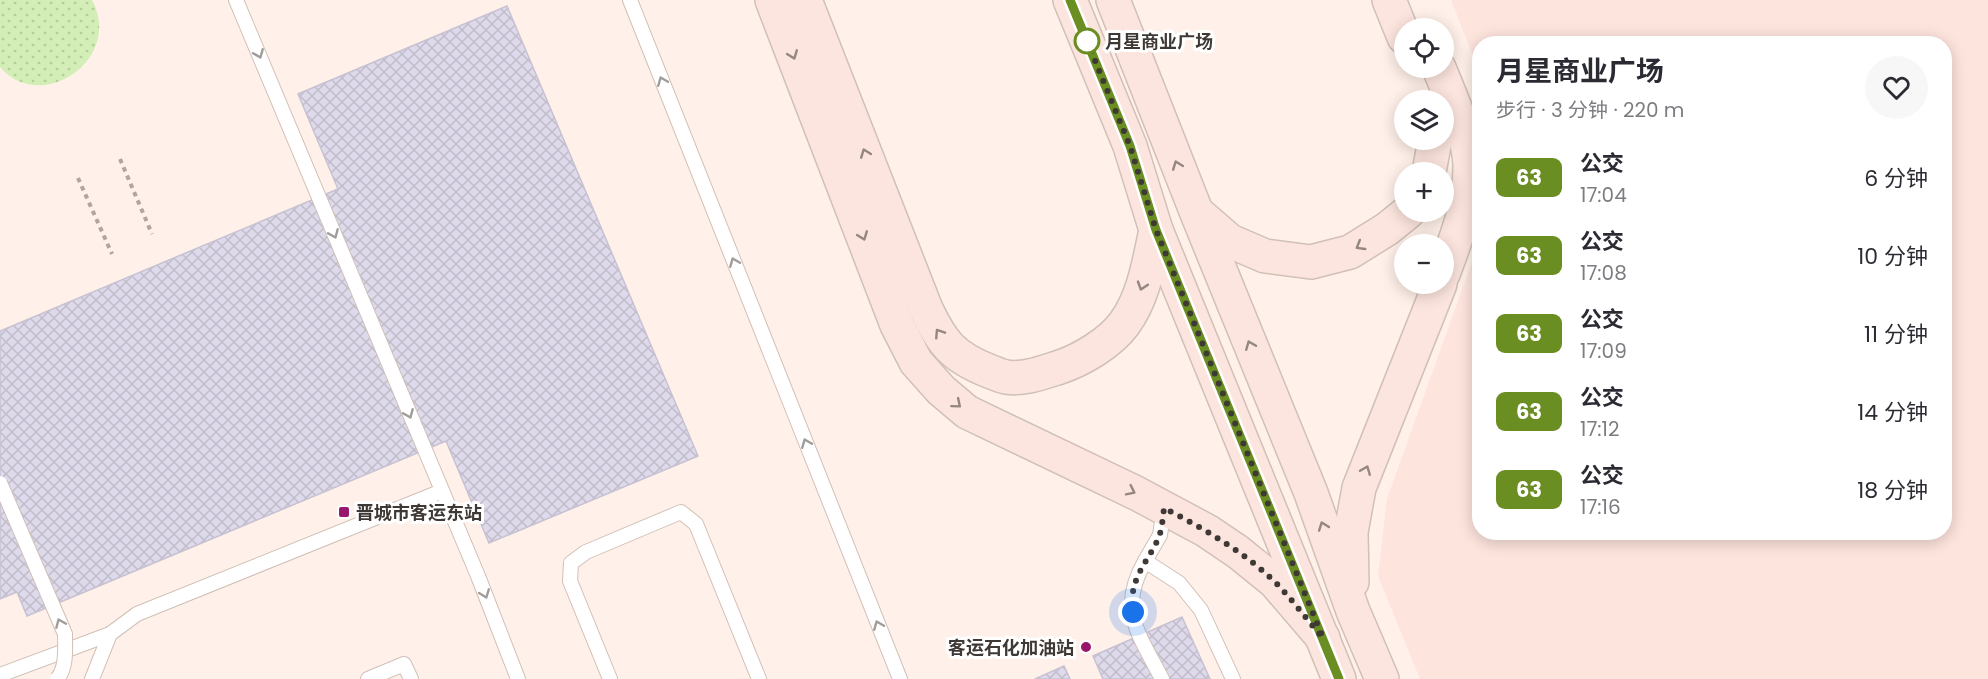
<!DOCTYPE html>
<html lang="zh">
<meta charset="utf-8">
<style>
body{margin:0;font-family:Poppins,"Noto Sans SC",sans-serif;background:#f7f7f7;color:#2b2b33;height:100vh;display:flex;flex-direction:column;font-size:22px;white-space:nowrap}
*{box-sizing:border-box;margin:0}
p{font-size:20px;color:#7c7c81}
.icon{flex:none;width:33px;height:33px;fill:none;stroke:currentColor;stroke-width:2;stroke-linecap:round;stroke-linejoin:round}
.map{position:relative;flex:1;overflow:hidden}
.sheet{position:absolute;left:1472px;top:36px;width:480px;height:504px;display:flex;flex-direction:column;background:#fff;border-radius:24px;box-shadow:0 3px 15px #0003}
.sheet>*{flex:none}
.badge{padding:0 12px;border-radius:9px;font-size:21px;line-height:39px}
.tools{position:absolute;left:1394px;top:18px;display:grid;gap:12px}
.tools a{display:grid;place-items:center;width:60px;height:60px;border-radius:50%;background:#fff;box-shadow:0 3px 15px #0003;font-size:30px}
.you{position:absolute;width:30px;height:30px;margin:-15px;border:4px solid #fff;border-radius:50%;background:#1a73e8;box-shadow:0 0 0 9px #1a73e833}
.map>.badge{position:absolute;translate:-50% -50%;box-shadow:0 0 0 3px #fff}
.round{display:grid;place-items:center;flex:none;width:63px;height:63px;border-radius:32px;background:#f7f7f7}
.headline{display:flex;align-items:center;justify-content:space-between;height:102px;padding:0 24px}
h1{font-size:28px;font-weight:700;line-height:45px}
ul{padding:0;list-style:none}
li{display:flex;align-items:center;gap:18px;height:78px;padding:0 24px}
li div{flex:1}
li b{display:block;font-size:22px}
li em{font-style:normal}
li .badge{min-width:66px;font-weight:700;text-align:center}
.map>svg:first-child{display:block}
.commercial{fill:#fde4dd}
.grass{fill:url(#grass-dots)}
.building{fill:url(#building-cross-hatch);stroke:#c6c2d2;stroke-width:1.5}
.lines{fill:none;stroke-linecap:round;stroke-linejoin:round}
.lane-casing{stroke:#d0c0b7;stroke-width:16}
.secondary-casing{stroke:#d0c0b7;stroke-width:36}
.path{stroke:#b0a69f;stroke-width:4;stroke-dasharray:4.5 4.5;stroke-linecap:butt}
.lane{stroke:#fff;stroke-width:14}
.secondary{stroke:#fce5de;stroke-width:33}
.lane-bridge-casing{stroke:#d0c0b7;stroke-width:16;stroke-linecap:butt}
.lane-bridge{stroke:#fff;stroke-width:14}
.oneway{stroke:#9f9c9a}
.oneway2{stroke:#948681}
.line-casing{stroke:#fff;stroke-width:14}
.line{stroke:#6b8e23;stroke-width:9}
.walk{stroke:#3f3935;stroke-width:6;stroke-dasharray:0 10.8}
.stop-dot{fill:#fff;stroke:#6b8e23;stroke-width:3}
.poi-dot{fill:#98166c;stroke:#fff;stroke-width:2}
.labels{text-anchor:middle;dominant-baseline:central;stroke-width:6;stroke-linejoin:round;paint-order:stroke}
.stop-label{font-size:18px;font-weight:bold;fill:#3f3935;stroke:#fff;text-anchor:start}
.poi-label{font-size:18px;font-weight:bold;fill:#3f3935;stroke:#fff;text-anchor:start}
</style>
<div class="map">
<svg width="1988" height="679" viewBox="0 0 1988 679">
<defs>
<pattern id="grass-dots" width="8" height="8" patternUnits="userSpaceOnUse" patternTransform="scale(1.5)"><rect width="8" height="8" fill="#d3eeb6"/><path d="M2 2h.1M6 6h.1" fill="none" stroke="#b6cd9d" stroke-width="1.8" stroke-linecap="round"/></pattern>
<pattern id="building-cross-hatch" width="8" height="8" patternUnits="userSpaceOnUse" patternTransform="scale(1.5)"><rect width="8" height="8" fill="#dfdaeb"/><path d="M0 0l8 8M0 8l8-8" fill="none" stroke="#c0bcca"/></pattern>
</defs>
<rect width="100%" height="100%" fill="#fff1e9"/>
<path class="commercial" d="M1451 0H1988V679H1420L1378 576 1387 499 1479 242V532H1944V44H1479V71Z"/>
<path class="grass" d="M0 0H92C124 60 40 115 0 67Z"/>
<g class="building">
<path d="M507 6 698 456 489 543 446 441 27 616 17 592 0 599V331L338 189 298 94Z"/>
<path d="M1182 617 1210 679H1103L1093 656Z"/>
<path d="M1064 666 1070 679H1035Z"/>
</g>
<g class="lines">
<defs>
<g id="lane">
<path d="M236 0 478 576 518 679"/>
<path d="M630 0 900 679"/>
<path d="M1164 508 1160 535 1145 561 1179 583 1201 610 1233 679"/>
<path d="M1145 561C1117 610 1139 634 1162 679"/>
<path d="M0 675 110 634"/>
<path d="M92 679 110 634 137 614 442 491"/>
<path d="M368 679 404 664 411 679"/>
<path d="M610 679 570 581 571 563 586 552 681 512 696 524 759 679"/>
</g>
<g id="secondary">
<path d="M772 0 897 325 916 362 941 390 967 412 1136 493 1207 531 1238 552 1275 582 1323 638"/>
<path d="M805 0 926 309C942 343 953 357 989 371 994 373 1001 376 1006 377 1024 380 1044 372 1060 367 1081 360 1110 343 1124 324 1144 297 1149 262 1156 230"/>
<path d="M1070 0 1130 146 1156 230 1339 679"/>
<path d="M1113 0 1196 211 1311 493 1353 611 1382 679"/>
<path d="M1389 0 1404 37"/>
<path d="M1439 68C1449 93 1470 139 1470 166 1470 204 1456 239 1443 274"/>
<path d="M1429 172 1435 140"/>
<path d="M1200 215 1230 241 1265 256 1311 262 1350 252 1387 229 1408 212"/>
<path d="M1352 582 1351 532 1359 488 1440 284"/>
</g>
</defs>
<use href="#lane" class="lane-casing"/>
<use href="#secondary" class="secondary-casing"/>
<g class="path">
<path d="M120 159 152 234"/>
<path d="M78 178 112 254"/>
</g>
<use href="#lane" class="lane"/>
<use href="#secondary" class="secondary"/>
<defs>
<path id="lane-bridge" d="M0 483 65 634C65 648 67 668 57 679"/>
</defs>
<use href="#lane-bridge" class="lane-bridge-casing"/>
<use href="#lane-bridge" class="lane-bridge"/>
</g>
<defs><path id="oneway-chevron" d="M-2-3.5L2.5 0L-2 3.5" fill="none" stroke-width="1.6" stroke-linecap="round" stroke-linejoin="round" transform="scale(1.5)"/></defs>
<g class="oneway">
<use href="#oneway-chevron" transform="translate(259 54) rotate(68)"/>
<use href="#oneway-chevron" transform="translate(662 81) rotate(-112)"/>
<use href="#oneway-chevron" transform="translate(334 234) rotate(67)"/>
<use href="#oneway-chevron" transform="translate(734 262) rotate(-112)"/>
<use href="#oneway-chevron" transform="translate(409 414) rotate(67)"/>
<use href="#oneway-chevron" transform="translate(806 443) rotate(-112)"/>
<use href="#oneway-chevron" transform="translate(485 594) rotate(69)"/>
<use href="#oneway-chevron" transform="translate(60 623) rotate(-113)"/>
<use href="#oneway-chevron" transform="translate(878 625) rotate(-112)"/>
</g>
<g class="oneway2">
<use href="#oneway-chevron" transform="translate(793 55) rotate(69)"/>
<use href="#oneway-chevron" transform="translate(865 153) rotate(-111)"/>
<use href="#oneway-chevron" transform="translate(1177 165) rotate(-111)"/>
<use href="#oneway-chevron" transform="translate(863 236) rotate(69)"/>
<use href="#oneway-chevron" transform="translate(1360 246) rotate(149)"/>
<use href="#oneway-chevron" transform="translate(1142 286) rotate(108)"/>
<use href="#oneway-chevron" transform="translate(939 333) rotate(-123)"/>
<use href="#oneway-chevron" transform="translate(1250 345) rotate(-112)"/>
<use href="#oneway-chevron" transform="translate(957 404) rotate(40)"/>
<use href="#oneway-chevron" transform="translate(1366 470) rotate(-68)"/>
<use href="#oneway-chevron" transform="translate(1131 491) rotate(26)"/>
<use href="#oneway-chevron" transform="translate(1323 526) rotate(-110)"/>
</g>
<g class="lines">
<defs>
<path id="line" d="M1070 0 1130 146 1156 230 1339 679"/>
</defs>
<use href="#line" class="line-casing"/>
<use href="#line" class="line"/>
<path class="walk" d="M1087 41 1130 146 1156 230 1323 638C1307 620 1292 599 1275 582 1243 551 1204 529 1164 508 1163 517 1162 528 1159 537 1147 564 1128 579 1133 612"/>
</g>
<circle class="stop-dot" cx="1087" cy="41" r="12"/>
<g class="poi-dot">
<rect x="338" y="506" width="12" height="12" rx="3"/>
<circle cx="1086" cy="647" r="6"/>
</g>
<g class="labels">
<g class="stop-label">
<text x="1105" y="41">月星商业广场</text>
</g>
<g class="poi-label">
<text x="356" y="512">晋城市客运东站</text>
<text x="1074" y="647" text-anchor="end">客运石化加油站</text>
</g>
</g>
</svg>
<div class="tools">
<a><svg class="icon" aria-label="locate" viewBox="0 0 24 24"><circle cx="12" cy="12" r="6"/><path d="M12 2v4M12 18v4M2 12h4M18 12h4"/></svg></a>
<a><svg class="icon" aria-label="layers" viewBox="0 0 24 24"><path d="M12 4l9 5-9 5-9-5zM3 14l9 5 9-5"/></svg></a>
<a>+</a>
<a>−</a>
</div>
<div class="you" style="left:1133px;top:612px"></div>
<section class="sheet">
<div class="headline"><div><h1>月星商业广场</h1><p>步行 · 3 分钟 · 220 m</p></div><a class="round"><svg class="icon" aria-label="heart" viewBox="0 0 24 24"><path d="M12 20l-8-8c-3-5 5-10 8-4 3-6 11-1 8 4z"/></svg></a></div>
<ul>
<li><span class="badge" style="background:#6b8e23;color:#fff">63</span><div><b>公交</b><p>17:04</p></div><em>6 分钟</em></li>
<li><span class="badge" style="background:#6b8e23;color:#fff">63</span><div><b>公交</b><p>17:08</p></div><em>10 分钟</em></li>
<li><span class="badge" style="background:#6b8e23;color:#fff">63</span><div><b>公交</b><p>17:09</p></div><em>11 分钟</em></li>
<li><span class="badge" style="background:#6b8e23;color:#fff">63</span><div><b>公交</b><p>17:12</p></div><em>14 分钟</em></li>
<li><span class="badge" style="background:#6b8e23;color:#fff">63</span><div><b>公交</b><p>17:16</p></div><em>18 分钟</em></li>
</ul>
</section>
</div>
